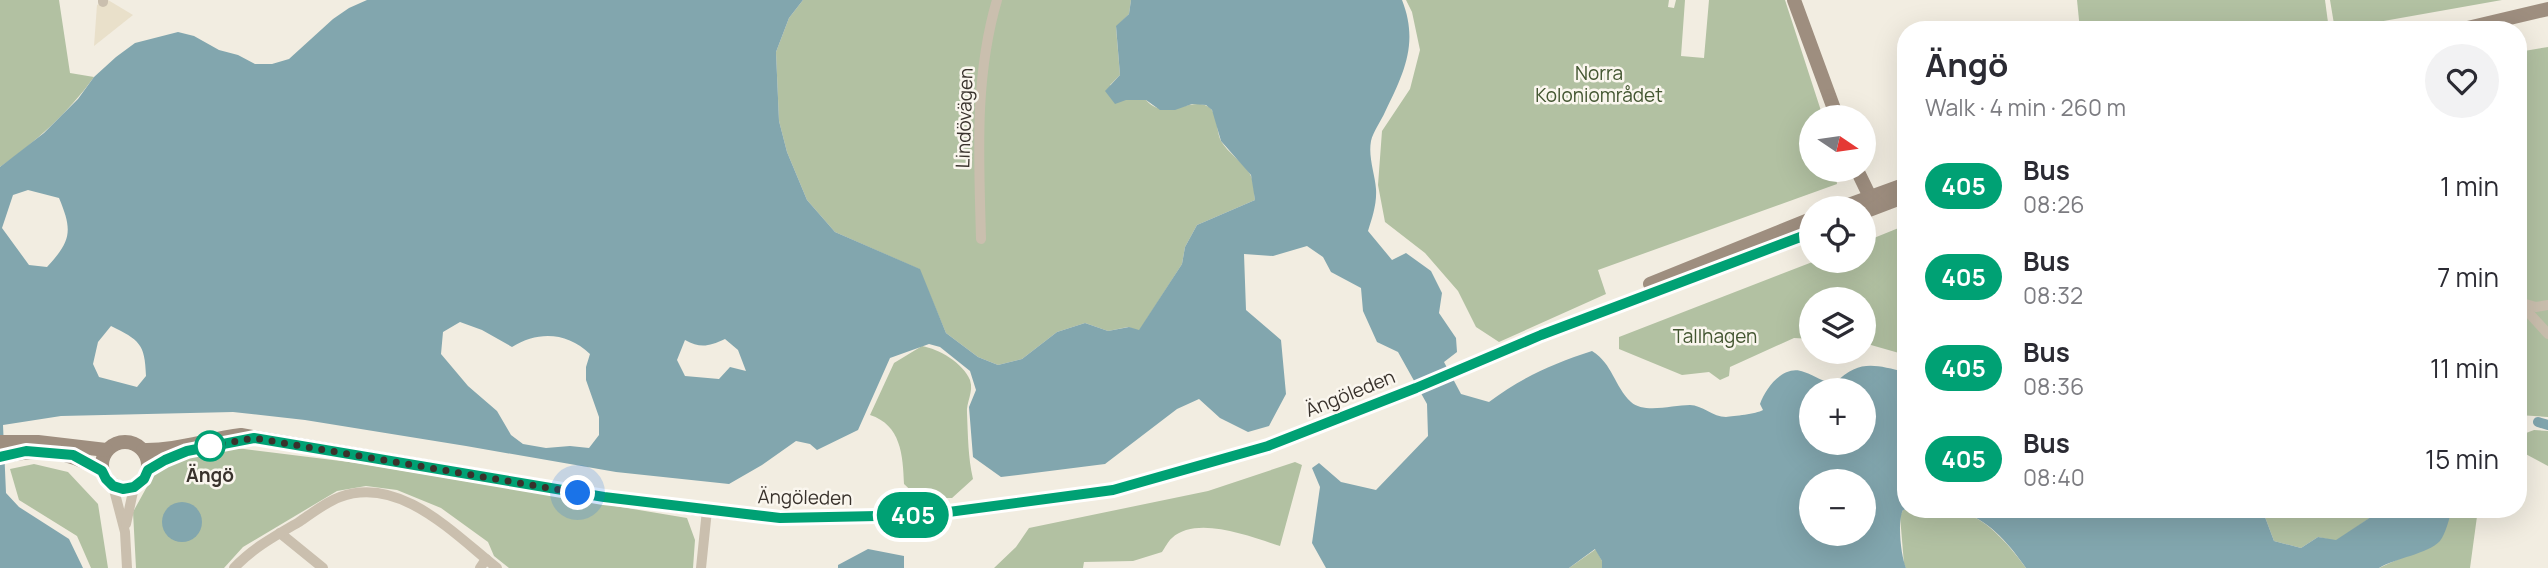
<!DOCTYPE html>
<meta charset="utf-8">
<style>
body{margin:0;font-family:Manrope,sans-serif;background:#f2f2f3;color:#2b2b33;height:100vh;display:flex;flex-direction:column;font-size:26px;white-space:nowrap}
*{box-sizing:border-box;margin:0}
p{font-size:23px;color:#7c7c81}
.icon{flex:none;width:38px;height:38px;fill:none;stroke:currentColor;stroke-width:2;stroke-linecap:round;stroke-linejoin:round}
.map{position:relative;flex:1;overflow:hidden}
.sheet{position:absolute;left:1897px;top:21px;width:630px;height:497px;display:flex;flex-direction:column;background:#fff;border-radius:28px;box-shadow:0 7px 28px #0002}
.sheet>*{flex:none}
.badge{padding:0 14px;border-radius:23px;font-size:24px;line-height:46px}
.needle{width:46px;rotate:103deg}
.fabs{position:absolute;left:1799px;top:105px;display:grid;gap:14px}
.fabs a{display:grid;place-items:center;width:77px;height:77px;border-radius:50%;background:#fff;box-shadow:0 7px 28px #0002;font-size:35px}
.you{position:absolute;width:35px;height:35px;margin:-18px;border:5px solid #fff;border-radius:50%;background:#1a73e8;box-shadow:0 0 0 10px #1a73e833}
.map>.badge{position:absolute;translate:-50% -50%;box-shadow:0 0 0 4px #fff}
.round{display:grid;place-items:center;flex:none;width:74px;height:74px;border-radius:37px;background:#f2f2f3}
.overview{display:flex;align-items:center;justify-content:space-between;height:119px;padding:0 28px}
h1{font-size:33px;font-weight:700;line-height:52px}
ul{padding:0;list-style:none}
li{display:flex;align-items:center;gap:21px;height:91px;padding:0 28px}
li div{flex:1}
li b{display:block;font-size:26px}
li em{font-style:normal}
li .badge{min-width:77px;font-weight:700;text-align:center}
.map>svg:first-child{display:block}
.green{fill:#b2c1a2}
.plaza{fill:#e9e0ca}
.water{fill:#82a6ae;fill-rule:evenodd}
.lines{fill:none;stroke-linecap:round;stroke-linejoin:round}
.canal{stroke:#82a6ae;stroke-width:10}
.street{stroke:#cabfae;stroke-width:10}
.secondary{stroke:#9e8e7f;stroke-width:14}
.line-casing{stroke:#fff;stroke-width:16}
.line{stroke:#00a174;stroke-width:10}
.walk{stroke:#39322c;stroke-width:7;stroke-dasharray:0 12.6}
.stop-dot{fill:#fff;stroke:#00a174;stroke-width:3.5}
.labels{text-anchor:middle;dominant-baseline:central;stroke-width:5;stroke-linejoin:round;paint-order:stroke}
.park-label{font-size:19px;fill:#435631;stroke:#faf6ee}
.street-label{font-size:19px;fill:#39322c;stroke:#faf6ee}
.stop-label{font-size:19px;font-weight:bold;fill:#39322c;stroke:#faf6ee}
</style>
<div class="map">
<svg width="2548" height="568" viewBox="0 0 2548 568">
<rect width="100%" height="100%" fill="#f2ede1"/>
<g class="green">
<path d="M0 0H59L70 73 94 77C68 113 37 141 0 167Z"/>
<path d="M803 0H1131L1129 14 1116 27 1120 75 1110 85 1126 100H1146C1165 122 1189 97 1207 106 1218 111 1216 131 1221 141 1228 153 1242 161 1250 174 1254 181 1254 192 1255 200L1197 225 1185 247 1182 264 1139 331 1128 327 1108 331 1085 323 1057 332 1022 359 998 365 978 357 946 333 919 269 835 232 807 200 787 152 779 121 776 52 789 18Z"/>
<path d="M1406 0H1669L1668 7 1674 8 1676 0H1685L1681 56 1704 58 1709 0H1785L1823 117H1811V170H1835L1837 184 1598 270 1606 294 1499 342 1476 327 1458 291 1425 253 1385 222 1378 185 1382 131 1410 89 1420 50 1412 12Z"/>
<path d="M2077 0H2325L2329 30H2080Z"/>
<path d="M2330 0H2502L2378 22 2361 30H2335Z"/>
<path d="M2548 47V417L2518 415V52Z"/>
<path d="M1906 225V355L1864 343V299H1811V339L1794 338 1730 367 1729 376 1720 380 1709 372 1682 375 1619 349V337L1815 261H1864V242Z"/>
<path d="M922 346C939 349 963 363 970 380 974 392 966 402 967 413 968 436 968 457 973 479L952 498H919L904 484C903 455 901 425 870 415L894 363Z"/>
<path d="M2534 430 2548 431V466L2518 450V436Z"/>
<path d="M236 448 357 463 687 518 695 540 693 568H509L494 556 488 542 441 508 397 490 366 486 337 491 243 547 224 568H136L133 512 154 474 179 457Z"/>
<path d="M1295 462 1302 465 1280 546C1251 537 1197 515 1172 538 1168 541 1165 548 1162 552L1133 561 1084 562 1083 568H994L1016 547 1029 528 1208 491Z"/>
<path d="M34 464 68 472 98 504 108 568H91L77 536 19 500 10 469Z"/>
<path d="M1926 509C1939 512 1952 512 1965 514 1988 519 2013 550 2026 568H1906L1904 564 1900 516 1903 510Z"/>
<path d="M2262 509H2383L2336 541 2318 537 2301 548 2274 541Z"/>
<path d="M2452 509H2478L2470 568H2379L2440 540Z"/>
<path d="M1596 549 1602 561V568H1569Z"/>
</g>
<path class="plaza" d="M108 0 133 15 94 46 97 5Z"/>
<g class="water">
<path d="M367 0H803L789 18 776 52 779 121 787 152 807 200 835 232 920 269 946 333 978 357 998 365 1022 359 1057 332 1085 323 1108 331 1129 327 1139 330 1182 264 1185 247 1197 225 1255 200 1251 175 1221 141 1212 110 1206 105 1192 104 1175 110H1160L1146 100H1126L1115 104 1105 91 1120 75 1116 26 1129 14 1131 0H1402C1419 43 1404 73 1385 112 1381 121 1373 132 1371 141 1368 157 1375 174 1376 189 1377 204 1372 218 1368 231L1392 260 1406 253 1431 271 1442 293 1439 313 1456 338 1457 352 1444 362 1461 394 1489 402C1521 378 1554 363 1592 351 1613 364 1614 386 1631 402 1644 414 1673 405 1690 405 1702 405 1713 417 1726 417 1734 416 1756 414 1763 410L1760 404C1766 387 1784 364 1804 372 1816 376 1822 382 1835 383 1860 359 1874 365 1906 372V509H1911L1903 510C1897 521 1901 557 1906 568H1602V561L1595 549 1569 568H1326L1312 543 1320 487 1312 468 1319 463 1341 482 1376 490 1428 436 1427 404 1398 352 1377 342 1363 311 1361 288 1331 272 1323 257 1307 246 1273 256 1244 254 1246 310 1281 340 1286 394 1269 426 1248 432 1220 418 1199 399 1177 409 1105 464 1001 477 973 457 969 407 976 390 970 371 940 347 929 344 890 358 858 430 817 450 810 444 796 441 762 465 729 484 616 472 466 446 305 420 233 412 61 416 3 425 6 493 19 507 69 539 83 568H0V167L44 133 78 99 94 77 116 57 135 43 178 32 194 36 219 50 238 55 255 64H272L289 59 333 19 349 8ZM28 190 59 198C73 231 71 241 47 267L29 265 2 228 13 195ZM460 322 482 330 512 347C538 331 567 332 590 354L586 367V380L599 417V435L589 448 570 446 546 448 523 444 511 435 497 411 468 386 441 354 443 332ZM111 326C139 340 145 343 146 376L137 387 99 377 93 364 98 342ZM725 339 738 350 746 371 730 367 719 379 685 376 677 360 685 340C700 348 708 347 725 339ZM1811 390H1864V443H1811ZM1811 481H1864V534H1811Z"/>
<circle cx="182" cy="522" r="20"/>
<path d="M1926 509H2262L2274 541 2301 548 2318 537 2336 540 2383 509H2452C2449 519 2446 533 2440 541 2428 554 2395 558 2379 568H2026C2013 549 1989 519 1965 514 1953 512 1940 512 1926 509Z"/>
<path d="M868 549 904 556V568H838V565Z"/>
</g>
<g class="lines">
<path class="canal" d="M2538 422 2548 425"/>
<g class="street">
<path d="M103 0V2"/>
<path d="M981 239C979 158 974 78 997 0"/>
<path d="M2518 301 2548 334"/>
<path d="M2522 303 2536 307 2548 305"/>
<path d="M113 486 125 532 127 568"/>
<path d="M126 524 134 487"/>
<path d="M280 533 323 568"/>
<path d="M234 568C253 548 275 536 299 522 311 514 326 502 340 497 400 475 454 534 497 568"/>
<path d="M480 568 486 559"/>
<path d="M701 568 707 510"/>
</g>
<g class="secondary">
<path d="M1794 0 1837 117"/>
<path d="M2459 30 2548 9"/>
<path d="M1857 170 1873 203"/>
<path d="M1840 208 1906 184"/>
<path d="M1864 212 1906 196"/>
<path d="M1650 284 1811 219"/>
<circle cx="125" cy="465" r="23"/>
<path d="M0 442H38L106 450"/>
<path d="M143 450C175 451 208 439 241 435L605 497 707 510 780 518 926 515 1113 490 1268 446 1416 388 1541 335 1811 233"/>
<path d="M0 457C38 448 68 450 102 471"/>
</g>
</g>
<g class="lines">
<defs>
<path id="line" d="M0 457 26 451 73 455 102 471 106 479 113 486 123 489 134 487 144 479 148 470 165 460 187 451 254 438 604 497 780 518 926 515 1113 490 1268 446 1416 388 1541 335 1811 233"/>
</defs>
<use href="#line" class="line-casing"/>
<use href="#line" class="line"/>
<path class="walk" d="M210 446 254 438 578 493"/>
</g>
<circle class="stop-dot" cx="210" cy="446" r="14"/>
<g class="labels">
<g class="park-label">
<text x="1599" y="73">Norra<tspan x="1599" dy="22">Koloniområdet</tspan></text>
<text x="1715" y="336">Tallhagen</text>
</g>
<g class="street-label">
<text transform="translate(964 118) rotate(-88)">Lindövägen</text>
<text transform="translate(1350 393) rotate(-22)">Ängöleden</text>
<text transform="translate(805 497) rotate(1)">Ängöleden</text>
</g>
<g class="stop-label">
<text x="210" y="475">Ängö</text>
</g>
</g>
</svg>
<div class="fabs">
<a><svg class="needle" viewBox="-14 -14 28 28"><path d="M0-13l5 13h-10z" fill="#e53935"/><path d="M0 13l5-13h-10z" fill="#7c7c81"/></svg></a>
<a><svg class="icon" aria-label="locate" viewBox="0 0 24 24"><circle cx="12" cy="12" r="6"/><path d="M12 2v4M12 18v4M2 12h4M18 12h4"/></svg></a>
<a><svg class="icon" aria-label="layers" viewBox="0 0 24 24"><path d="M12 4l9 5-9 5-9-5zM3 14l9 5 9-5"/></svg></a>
<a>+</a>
<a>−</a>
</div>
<div class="you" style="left:578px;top:493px"></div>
<b class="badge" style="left:913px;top:515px;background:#00a174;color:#fff">405</b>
<section class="sheet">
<div class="overview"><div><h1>Ängö</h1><p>Walk · 4 min · 260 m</p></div><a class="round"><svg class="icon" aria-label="heart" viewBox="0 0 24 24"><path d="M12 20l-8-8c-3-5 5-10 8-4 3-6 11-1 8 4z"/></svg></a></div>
<ul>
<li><span class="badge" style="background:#00a174;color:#fff">405</span><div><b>Bus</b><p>08:26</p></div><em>1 min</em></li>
<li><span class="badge" style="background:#00a174;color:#fff">405</span><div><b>Bus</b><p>08:32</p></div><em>7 min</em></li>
<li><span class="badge" style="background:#00a174;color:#fff">405</span><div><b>Bus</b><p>08:36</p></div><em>11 min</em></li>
<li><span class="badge" style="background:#00a174;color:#fff">405</span><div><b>Bus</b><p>08:40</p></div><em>15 min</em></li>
</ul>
</section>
</div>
